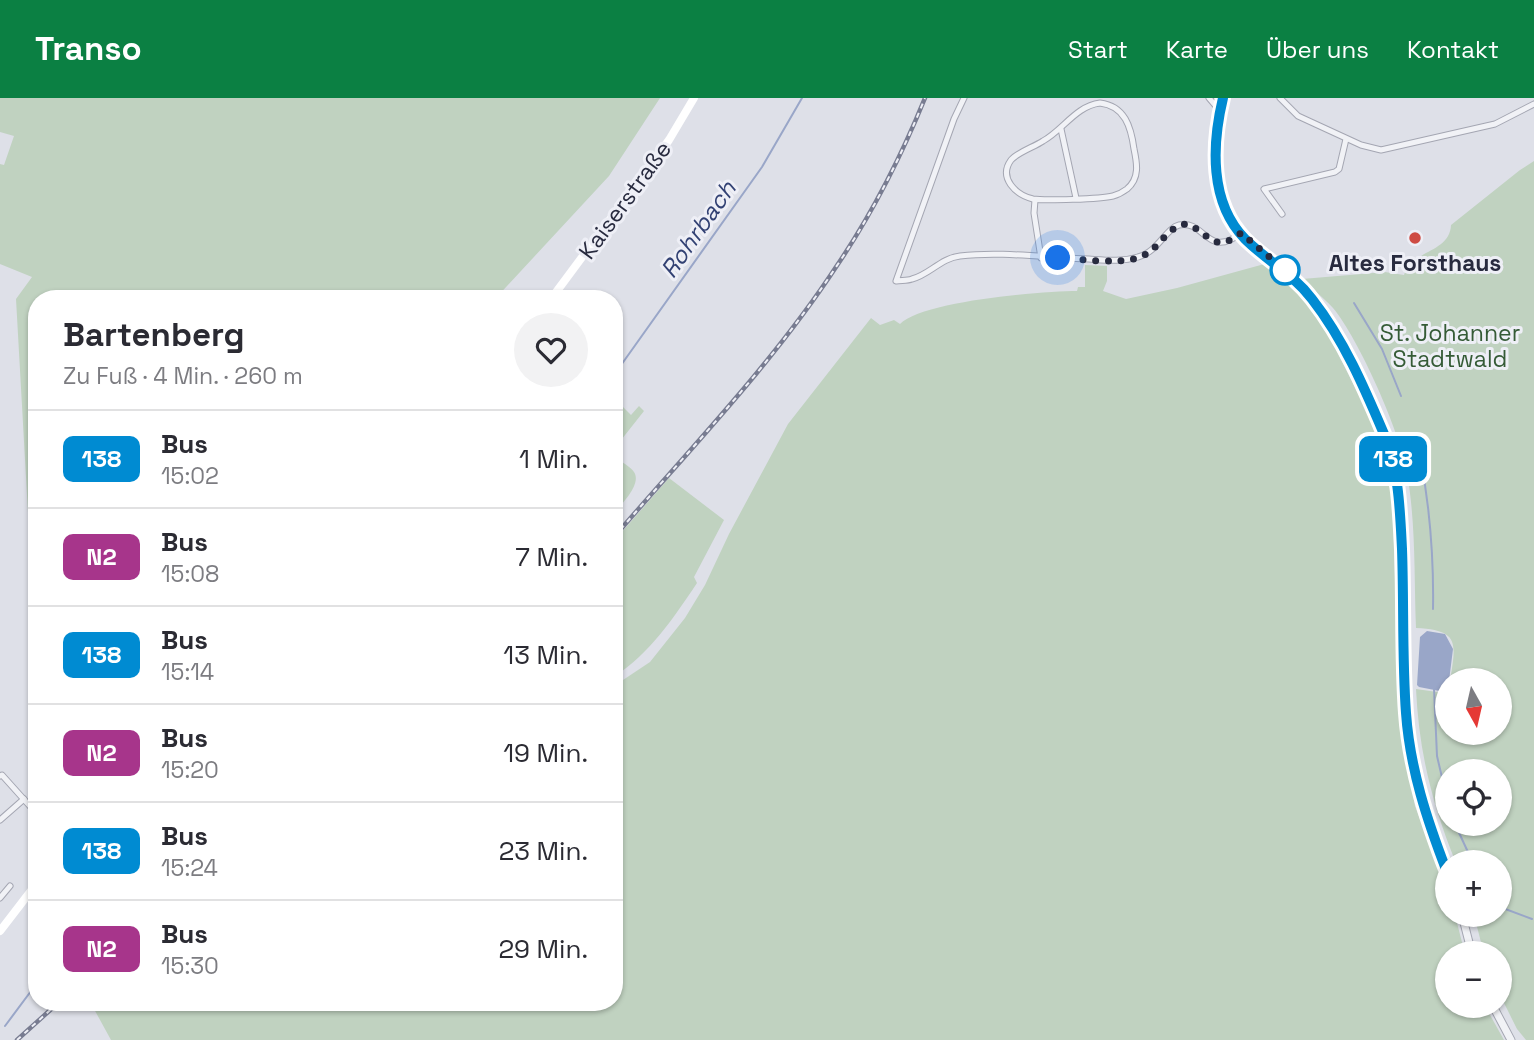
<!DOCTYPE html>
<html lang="de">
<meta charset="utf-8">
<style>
body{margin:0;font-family:"Space Grotesk",sans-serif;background:#f2f2f3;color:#2b2b33;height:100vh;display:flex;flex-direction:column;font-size:26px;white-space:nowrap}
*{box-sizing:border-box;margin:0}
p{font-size:23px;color:#7c7c81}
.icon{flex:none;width:38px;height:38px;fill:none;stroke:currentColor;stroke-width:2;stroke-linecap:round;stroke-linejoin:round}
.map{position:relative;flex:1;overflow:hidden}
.drawer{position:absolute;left:28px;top:192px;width:595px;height:721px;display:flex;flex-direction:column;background:#fff;border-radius:28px;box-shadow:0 2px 5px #0004}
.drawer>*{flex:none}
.badge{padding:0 14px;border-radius:10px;font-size:24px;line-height:46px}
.needle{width:46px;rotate:172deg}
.buttons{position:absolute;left:1435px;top:570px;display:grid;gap:14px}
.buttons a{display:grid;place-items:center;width:77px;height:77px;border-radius:50%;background:#fff;box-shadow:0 2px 5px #0004;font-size:35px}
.you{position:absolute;width:35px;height:35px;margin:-18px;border:5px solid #fff;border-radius:50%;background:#1a73e8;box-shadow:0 0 0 10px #1a73e833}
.map>.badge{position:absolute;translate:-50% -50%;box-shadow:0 0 0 4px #fff}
.round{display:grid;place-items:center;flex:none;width:74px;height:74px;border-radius:37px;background:#f2f2f3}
.summary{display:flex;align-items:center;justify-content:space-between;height:119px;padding:0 35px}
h1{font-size:33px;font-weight:700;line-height:52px}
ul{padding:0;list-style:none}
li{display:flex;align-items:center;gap:21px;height:98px;padding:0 35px;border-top:2px solid #e1e1e2}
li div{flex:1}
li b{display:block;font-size:26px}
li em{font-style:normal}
li .badge{min-width:77px;font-weight:700;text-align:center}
header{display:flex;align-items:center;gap:42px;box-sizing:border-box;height:98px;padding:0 35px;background:#0b8043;color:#fff}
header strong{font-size:33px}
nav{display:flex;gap:38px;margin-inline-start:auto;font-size:24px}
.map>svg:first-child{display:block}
.green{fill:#c0d2c0;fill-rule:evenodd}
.water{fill:#99a6c8}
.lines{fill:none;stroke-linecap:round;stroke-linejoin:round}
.stream{stroke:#99a6c8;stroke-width:2}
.minor-casing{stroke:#a4a6b2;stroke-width:7}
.tertiary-casing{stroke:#a4a6b2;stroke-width:9}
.minor{stroke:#f1f2f6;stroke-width:5}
.tertiary{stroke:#f1f2f6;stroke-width:7}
.secondary{stroke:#fff;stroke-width:8}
.rail-casing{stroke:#787c91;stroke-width:4.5}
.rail{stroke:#eeeff6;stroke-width:2;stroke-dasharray:5;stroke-linecap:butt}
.line-casing{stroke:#fff;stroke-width:16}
.line{stroke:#008bd2;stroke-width:10}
.walk{stroke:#282b3f;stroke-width:7;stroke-dasharray:0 12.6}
.poi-dot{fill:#ce4b43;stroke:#eeeff6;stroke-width:2.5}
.stop-dot{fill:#fff;stroke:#008bd2;stroke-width:3.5}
.labels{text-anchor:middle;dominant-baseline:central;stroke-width:6;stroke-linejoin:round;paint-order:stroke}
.street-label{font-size:23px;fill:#282b3f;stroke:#eeeff6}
.poi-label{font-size:23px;font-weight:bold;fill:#282b3f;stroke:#eeeff6}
.park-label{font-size:23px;fill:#355b36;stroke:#eeeff6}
.water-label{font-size:24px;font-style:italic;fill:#324173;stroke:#eeeff6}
</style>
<header>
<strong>Transo</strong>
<nav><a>Start</a><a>Karte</a><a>Über uns</a><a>Kontakt</a></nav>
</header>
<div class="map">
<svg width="1534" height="942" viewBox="0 0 1534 942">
<rect width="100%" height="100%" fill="#dee0e8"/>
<g class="green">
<path d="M0 0H660L609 78 495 201H37V575L16 201 32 179 0 166V66L4 67 14 38 0 34Z"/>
<path d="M1534 63V942H1526L1517 931 1500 897V856H1484L1474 817H1500V765H1456C1432 706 1419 654 1416 591L1444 595 1447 593V635H1500V583H1450C1456 545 1460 532 1416 530 1414 479 1416 426 1407 375 1401 336 1359 241 1333 210 1324 200 1312 191 1302 181L1385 174 1404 177C1411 152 1450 155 1451 127L1520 72ZM1447 674H1500V726H1447Z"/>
<path d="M1268 165 1293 186 1328 236 1365 309 1386 363 1393 411 1399 620 1415 708 1447 793V817H1455L1465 856H1447V908H1485L1504 942H111L94 911 112 905H614V588L650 564 685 520 705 487 729 436 788 326 871 220 880 227 894 222 900 226C922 203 1042 193 1077 193L1078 189H1085V167L1107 168V183L1103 193 1126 201 1177 190Z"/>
<path d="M614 306 623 309 631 317 639 308 644 313 614 351Z"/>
<path d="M614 359C620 363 630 368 634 374 642 386 622 406 614 415Z"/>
<path d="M669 380 724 422 694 479 697 485C672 522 651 554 614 579V443Z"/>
</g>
<path class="water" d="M1427 533 1445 536 1453 551 1449 583H1447V591L1445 594 1419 589 1417 587 1420 539Z"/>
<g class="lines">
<g class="stream">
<path d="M1354 205 1382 251 1401 298"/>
<path d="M614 277 762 69 802 0"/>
<path d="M1418 345C1429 401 1434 455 1433 511"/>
<path d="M1434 591 1437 658 1447 701"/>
<path d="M1455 726 1473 765"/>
<path d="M1500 809 1532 821"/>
<path d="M5 928 37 885"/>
</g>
<defs>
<g id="minor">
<path d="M964 0 954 21 896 183C901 182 907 183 912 181 929 177 941 160 960 158 1002 153 1047 160 1089 161 1105 162 1122 164 1138 159 1158 154 1166 130 1179 127 1205 121 1207 162 1241 135"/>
<path d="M1209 0 1220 13"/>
<path d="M1280 0 1298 18 1361 47 1381 52 1495 26 1534 6"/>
<path d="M1100 5C1125 8 1131 29 1134 51 1137 65 1140 80 1127 91 1123 94 1117 97 1113 98 1101 101 1044 103 1033 101 1016 97 998 80 1011 62 1018 54 1034 49 1043 43 1063 32 1076 8 1100 5Z"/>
<path d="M1061 31 1076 100"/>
<path d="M1035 102 1034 115 1041 160"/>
<path d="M1282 116 1264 91 1335 74 1339 71 1346 41"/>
<path d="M0 678 2 677 37 716"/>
<path d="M0 722 24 701"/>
<path d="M0 800 10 788"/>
</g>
<g id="tertiary">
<path d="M1223 0C1213 46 1209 104 1245 141 1267 162 1293 177 1312 201 1345 242 1367 293 1386 341 1399 375 1400 410 1402 446 1404 497 1403 548 1405 599 1407 660 1425 718 1447 774"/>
<path d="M1462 817 1472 856"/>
<path d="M1493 908 1511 942"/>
</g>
</defs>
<use href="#minor" class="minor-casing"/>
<use href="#tertiary" class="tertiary-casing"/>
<use href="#minor" class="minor"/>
<use href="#tertiary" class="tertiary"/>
<g class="secondary">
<path d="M551 201 669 42 694 0"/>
<path d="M0 833 37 785"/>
</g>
<defs>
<g id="rail">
<path d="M614 439C689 352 773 265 836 169 872 116 901 59 925 0"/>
<path d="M17 942 58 905"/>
</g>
</defs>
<use href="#rail" class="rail-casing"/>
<use href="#rail" class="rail"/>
</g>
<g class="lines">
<defs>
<path id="line" d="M1223 0C1212 46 1209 104 1245 141 1266 162 1293 176 1312 201 1344 242 1364 289 1384 336 1399 373 1400 412 1402 451 1404 506 1402 561 1406 615 1410 671 1427 722 1447 774"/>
</defs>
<use href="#line" class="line-casing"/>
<use href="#line" class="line"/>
<path class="walk" d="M1058 160C1081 161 1119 167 1140 159 1160 152 1167 126 1188 126 1210 137 1215 156 1241 135L1285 172"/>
</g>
<circle class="poi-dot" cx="1415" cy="140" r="7"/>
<circle class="stop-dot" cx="1285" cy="172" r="14"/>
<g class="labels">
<g class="street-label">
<text transform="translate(625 102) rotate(-54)">Kaiserstraße</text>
</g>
<g class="poi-label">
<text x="1415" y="165">Altes Forsthaus</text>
</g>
<g class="park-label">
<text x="1450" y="235">St. Johanner<tspan x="1450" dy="26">Stadtwald</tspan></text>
</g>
<g class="water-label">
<text transform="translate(698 131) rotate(-55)">Rohrbach</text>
</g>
</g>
</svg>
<div class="buttons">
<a><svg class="needle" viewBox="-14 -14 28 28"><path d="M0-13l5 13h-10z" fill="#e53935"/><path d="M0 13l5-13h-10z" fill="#7c7c81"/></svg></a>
<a><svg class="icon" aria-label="locate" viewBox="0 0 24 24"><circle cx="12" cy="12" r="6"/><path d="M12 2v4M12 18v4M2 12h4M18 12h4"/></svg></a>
<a>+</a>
<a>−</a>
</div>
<div class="you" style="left:1058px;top:160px"></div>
<b class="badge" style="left:1393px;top:361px;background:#008bd2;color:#fff">138</b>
<section class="drawer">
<div class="summary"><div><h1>Bartenberg</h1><p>Zu Fuß · 4 Min. · 260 m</p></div><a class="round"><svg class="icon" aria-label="heart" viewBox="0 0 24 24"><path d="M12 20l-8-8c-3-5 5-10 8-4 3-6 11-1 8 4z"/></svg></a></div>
<ul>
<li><span class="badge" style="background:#008bd2;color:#fff">138</span><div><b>Bus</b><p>15:02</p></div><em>1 Min.</em></li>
<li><span class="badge" style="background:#a7358b;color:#fff">N2</span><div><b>Bus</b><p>15:08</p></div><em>7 Min.</em></li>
<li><span class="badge" style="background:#008bd2;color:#fff">138</span><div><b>Bus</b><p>15:14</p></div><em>13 Min.</em></li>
<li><span class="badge" style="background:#a7358b;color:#fff">N2</span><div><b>Bus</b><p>15:20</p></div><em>19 Min.</em></li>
<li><span class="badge" style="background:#008bd2;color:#fff">138</span><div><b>Bus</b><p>15:24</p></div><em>23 Min.</em></li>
<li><span class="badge" style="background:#a7358b;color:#fff">N2</span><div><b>Bus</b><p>15:30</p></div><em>29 Min.</em></li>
</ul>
</section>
</div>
